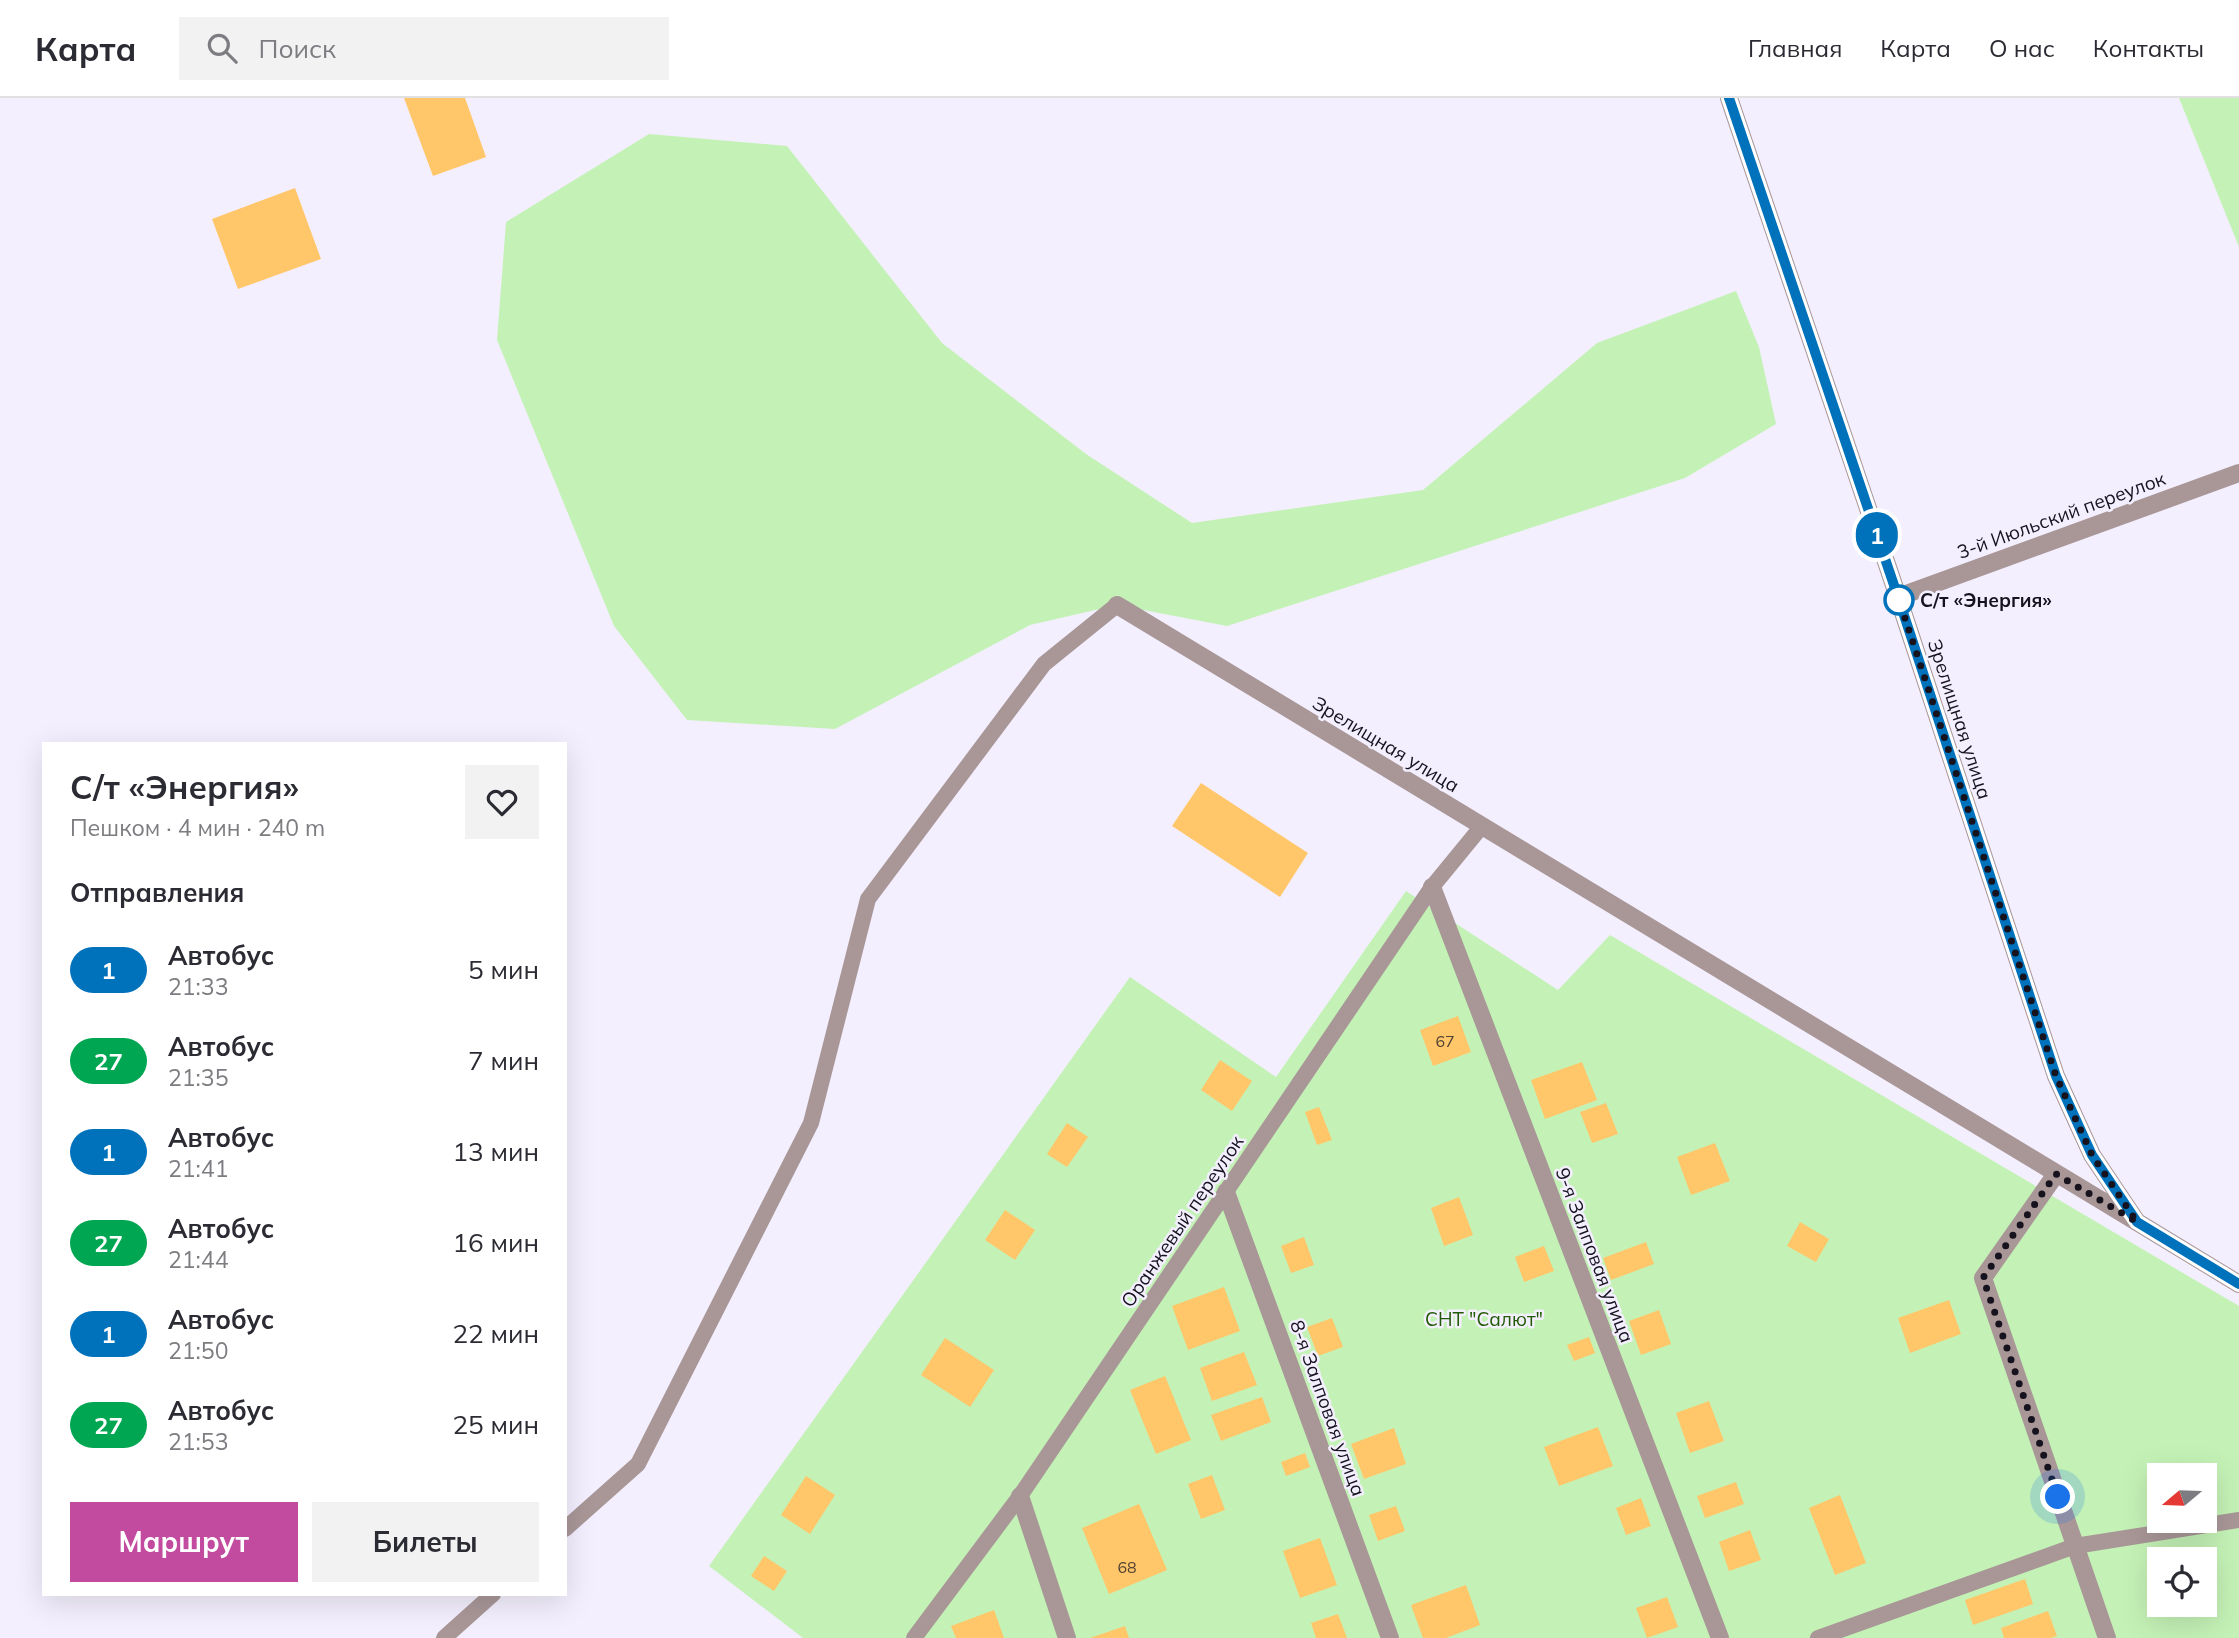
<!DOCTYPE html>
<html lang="ru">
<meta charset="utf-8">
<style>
body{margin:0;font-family:Mulish,sans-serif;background:#f2f2f3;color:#2b2b33;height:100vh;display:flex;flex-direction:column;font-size:26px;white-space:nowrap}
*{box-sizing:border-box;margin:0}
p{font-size:23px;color:#7c7c81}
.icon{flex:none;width:38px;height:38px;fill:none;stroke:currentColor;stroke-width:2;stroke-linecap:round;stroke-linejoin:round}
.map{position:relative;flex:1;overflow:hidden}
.panel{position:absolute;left:42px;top:644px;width:525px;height:854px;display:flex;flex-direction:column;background:#fff;border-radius:0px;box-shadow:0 7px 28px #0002}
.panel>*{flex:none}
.badge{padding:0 14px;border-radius:23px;font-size:24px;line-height:46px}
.needle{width:46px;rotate:251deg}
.fabs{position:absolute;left:2147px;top:1365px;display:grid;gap:14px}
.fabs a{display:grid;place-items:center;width:70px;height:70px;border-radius:0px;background:#fff;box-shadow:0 7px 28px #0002;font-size:35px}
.you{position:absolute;width:35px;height:35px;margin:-18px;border:5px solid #fff;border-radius:50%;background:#1a73e8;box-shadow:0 0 0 10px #1a73e833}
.map>.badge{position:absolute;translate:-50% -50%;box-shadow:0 0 0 4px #fff}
h2{padding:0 28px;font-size:26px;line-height:63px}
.round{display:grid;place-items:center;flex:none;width:74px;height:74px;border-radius:0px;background:#f2f2f3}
.overview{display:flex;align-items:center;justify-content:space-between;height:119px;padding:0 28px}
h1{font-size:33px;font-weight:700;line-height:52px}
.action{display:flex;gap:14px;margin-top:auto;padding:14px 28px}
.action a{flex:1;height:80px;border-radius:0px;background:#c24a9f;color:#fff;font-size:28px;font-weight:700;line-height:80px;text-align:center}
.action a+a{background:#f2f2f3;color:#2b2b33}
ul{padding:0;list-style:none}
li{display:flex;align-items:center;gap:21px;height:91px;padding:0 28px}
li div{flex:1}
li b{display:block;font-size:26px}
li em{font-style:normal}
li .badge{min-width:77px;font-weight:700;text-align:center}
header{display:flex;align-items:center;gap:42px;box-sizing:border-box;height:98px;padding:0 35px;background:#fff;border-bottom:2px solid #e1e1e2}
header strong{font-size:33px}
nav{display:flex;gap:38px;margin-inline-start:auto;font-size:24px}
.search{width:490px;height:63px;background:#f2f2f3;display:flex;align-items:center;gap:18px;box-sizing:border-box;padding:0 24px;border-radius:0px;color:#7c7c81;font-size:26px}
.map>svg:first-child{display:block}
.green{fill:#c4f2b6;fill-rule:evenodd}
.building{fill:#ffc76a}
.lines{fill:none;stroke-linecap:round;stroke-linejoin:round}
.service{stroke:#a99798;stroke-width:16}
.minor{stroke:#a99798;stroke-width:18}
.tertiary{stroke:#a99798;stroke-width:18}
.line-casing{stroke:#fff;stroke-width:16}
.line{stroke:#0072bc;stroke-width:10}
.walk{stroke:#16131f;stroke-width:7;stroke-dasharray:0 12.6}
.stop-dot{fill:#fff;stroke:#0072bc;stroke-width:3.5}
.labels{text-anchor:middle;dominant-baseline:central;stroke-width:5;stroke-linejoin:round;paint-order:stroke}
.number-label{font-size:16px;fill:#504032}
.street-label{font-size:19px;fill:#16131f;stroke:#f3effe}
.stop-label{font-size:19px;font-weight:bold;fill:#16131f;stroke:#f3effe;text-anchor:start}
.park-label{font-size:19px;fill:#215a05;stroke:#f3effe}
</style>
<header>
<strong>Карта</strong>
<div class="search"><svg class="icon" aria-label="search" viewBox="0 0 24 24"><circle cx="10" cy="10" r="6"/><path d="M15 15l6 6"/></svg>Поиск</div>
<nav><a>Главная</a><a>Карта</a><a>О нас</a><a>Контакты</a></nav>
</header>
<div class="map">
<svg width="2239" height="1540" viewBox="0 0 2239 1540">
<rect width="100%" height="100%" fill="#f3effe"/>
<g class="green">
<path d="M2179 0H2239V149Z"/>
<path d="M649 36 787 48 942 245 1086 356 1192 425 1423 392 1597 245 1736 193 1759 249 1776 326 1685 380 1227 528 1117 507 1030 527 835 631 687 622 614 528 497 242 506 124Z"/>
<path d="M1406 793 1558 892 1610 837 2239 1208V1540H803L709 1468 1130 879 1276 979ZM2160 1377H2205V1423H2160ZM2160 1461H2205V1507H2160Z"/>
</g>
<g class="building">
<path d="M404 0H465L486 59 433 78Z"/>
<path d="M295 90 321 161 238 191 212 121Z"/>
<path d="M1201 685 1308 755 1280 799 1172 728Z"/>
<path d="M1458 918 1471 954 1433 968 1420 932Z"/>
<path d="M1220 962 1252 983 1232 1013 1201 992Z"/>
<path d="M1582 964 1597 1002 1545 1021 1531 982Z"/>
<path d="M1606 1005 1618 1036 1592 1045 1580 1014Z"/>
<path d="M1319 1009 1332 1042 1317 1047 1305 1014Z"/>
<path d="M1067 1025 1088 1039 1067 1069 1047 1056Z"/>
<path d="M1715 1045 1730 1083 1691 1097 1677 1059Z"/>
<path d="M1459 1099 1473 1137 1444 1148 1431 1110Z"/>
<path d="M1005 1112 1035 1132 1015 1162 985 1142Z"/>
<path d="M1800 1124 1829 1141 1816 1164 1787 1148Z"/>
<path d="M1304 1139 1314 1167 1291 1175 1281 1148Z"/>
<path d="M1646 1144 1654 1166 1611 1182 1603 1160Z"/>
<path d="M1544 1148 1554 1173 1524 1184 1515 1159Z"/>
<path d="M1224 1189 1240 1233 1188 1252 1172 1208Z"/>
<path d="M1949 1202 1961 1236 1910 1255 1898 1220Z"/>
<path d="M1659 1212 1671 1246 1641 1257 1629 1223Z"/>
<path d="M1332 1220 1343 1249 1318 1258 1307 1229Z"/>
<path d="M1589 1239 1595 1255 1574 1263 1567 1247Z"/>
<path d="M945 1240 994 1272 970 1309 921 1277Z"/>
<path d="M1244 1254 1257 1287 1212 1303 1200 1270Z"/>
<path d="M1165 1278 1191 1342 1156 1356 1130 1292Z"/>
<path d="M1262 1299 1271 1324 1221 1343 1211 1317Z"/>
<path d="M1709 1303 1724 1343 1690 1355 1676 1315Z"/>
<path d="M1598 1329 1613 1368 1559 1388 1544 1349Z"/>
<path d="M1394 1330 1406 1366 1364 1381 1351 1346Z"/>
<path d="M1305 1355 1310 1369 1286 1378 1281 1364Z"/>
<path d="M1212 1377 1225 1412 1201 1421 1188 1386Z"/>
<path d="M806 1378 835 1397 810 1436 781 1417Z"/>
<path d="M1736 1384 1744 1406 1705 1420 1697 1398Z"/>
<path d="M1840 1397 1866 1465 1835 1477 1809 1410Z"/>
<path d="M1641 1400 1651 1428 1626 1437 1616 1410Z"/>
<path d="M1139 1406 1167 1472 1109 1496 1082 1430Z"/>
<path d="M1396 1408 1405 1433 1378 1443 1369 1417Z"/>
<path d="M1750 1432 1761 1462 1729 1473 1719 1444Z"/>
<path d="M1320 1440 1337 1487 1300 1500 1283 1453Z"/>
<path d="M764 1458 787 1473 774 1493 751 1478Z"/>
<path d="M2025 1481 2033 1506 1973 1527 1965 1502Z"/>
<path d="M1466 1487 1480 1527 1446 1540H1423L1411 1507Z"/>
<path d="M1667 1499 1678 1529 1647 1540 1636 1510Z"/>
<path d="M994 1512 1004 1540H956L951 1528Z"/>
<path d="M2048 1513 2057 1538 2051 1540H2004L2001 1530Z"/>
<path d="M1338 1516 1347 1540H1316L1311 1525Z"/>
<path d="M1125 1528 1129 1540H1090Z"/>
</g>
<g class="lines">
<g class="service">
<path d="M565 1431 638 1366 811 1025 868 801 1044 566 1117 507"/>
<path d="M444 1540 493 1496"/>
<path d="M914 1540 1020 1398 1432 789 1482 728"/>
<path d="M1818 1540 2075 1448 2239 1422"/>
</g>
<g class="minor">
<path d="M1898 499 2239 375"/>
<path d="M1117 507 2137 1124"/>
<path d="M1432 789 1720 1540"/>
<path d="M2056 1076 1983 1180 2107 1540"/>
<path d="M1226 1094 1390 1540"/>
<path d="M1020 1398 1067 1540"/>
</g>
<path class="tertiary" d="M1729 0 1898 499 2056 978 2092 1057 2137 1124 2239 1186"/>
</g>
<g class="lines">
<defs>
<path id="line" d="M1729 0 1898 499 2056 978 2092 1057 2137 1124 2239 1186"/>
</defs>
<use href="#line" class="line-casing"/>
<use href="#line" class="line"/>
<path class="walk" d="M1899 502 1898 499 2056 978 2092 1057 2137 1124 2056 1076 1983 1180 2058 1399"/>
</g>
<circle class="stop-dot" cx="1899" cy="502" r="14"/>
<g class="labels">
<g class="number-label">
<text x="1445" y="943">67</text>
<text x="1127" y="1469">68</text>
</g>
<g class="street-label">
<text transform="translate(2061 417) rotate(-20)">3-й Июльский переулок</text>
<text transform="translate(1960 621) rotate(72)">Зрелищная улица</text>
<text transform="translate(1386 646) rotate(31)">Зрелищная улица</text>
<text transform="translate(1182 1123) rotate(-56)">Оранжевый переулок</text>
<text transform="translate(1595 1157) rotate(69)">9-я Залповая улица</text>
<text transform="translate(1328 1310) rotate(70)">8-я Залповая улица</text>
</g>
<g class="stop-label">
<text x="1920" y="502">С/т «Энергия»</text>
</g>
<g class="park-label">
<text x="1484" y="1221">СНТ "Салют"</text>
</g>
</g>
</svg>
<div class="fabs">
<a><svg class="needle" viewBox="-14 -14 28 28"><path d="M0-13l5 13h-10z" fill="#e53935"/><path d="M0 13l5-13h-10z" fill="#7c7c81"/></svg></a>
<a><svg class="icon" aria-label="locate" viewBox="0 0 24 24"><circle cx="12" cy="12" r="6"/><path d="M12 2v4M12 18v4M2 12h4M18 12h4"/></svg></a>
</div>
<div class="you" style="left:2058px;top:1399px"></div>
<b class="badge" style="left:1877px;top:437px;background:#0072bc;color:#fff">1</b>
<section class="panel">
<div class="overview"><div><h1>С/т «Энергия»</h1><p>Пешком · 4 мин · 240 m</p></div><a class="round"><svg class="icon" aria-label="heart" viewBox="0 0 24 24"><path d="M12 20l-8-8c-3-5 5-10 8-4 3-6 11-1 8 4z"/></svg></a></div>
<h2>Отправления</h2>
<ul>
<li><span class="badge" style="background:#0072bc;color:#fff">1</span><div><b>Автобус</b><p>21:33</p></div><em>5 мин</em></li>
<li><span class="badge" style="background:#00a651;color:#fff">27</span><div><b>Автобус</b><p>21:35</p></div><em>7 мин</em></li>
<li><span class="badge" style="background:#0072bc;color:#fff">1</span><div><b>Автобус</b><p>21:41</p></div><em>13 мин</em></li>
<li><span class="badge" style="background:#00a651;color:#fff">27</span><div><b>Автобус</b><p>21:44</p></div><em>16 мин</em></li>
<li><span class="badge" style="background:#0072bc;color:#fff">1</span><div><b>Автобус</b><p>21:50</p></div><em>22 мин</em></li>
<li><span class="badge" style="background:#00a651;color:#fff">27</span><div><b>Автобус</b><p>21:53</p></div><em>25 мин</em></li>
</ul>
<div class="action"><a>Маршрут</a><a>Билеты</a></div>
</section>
</div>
